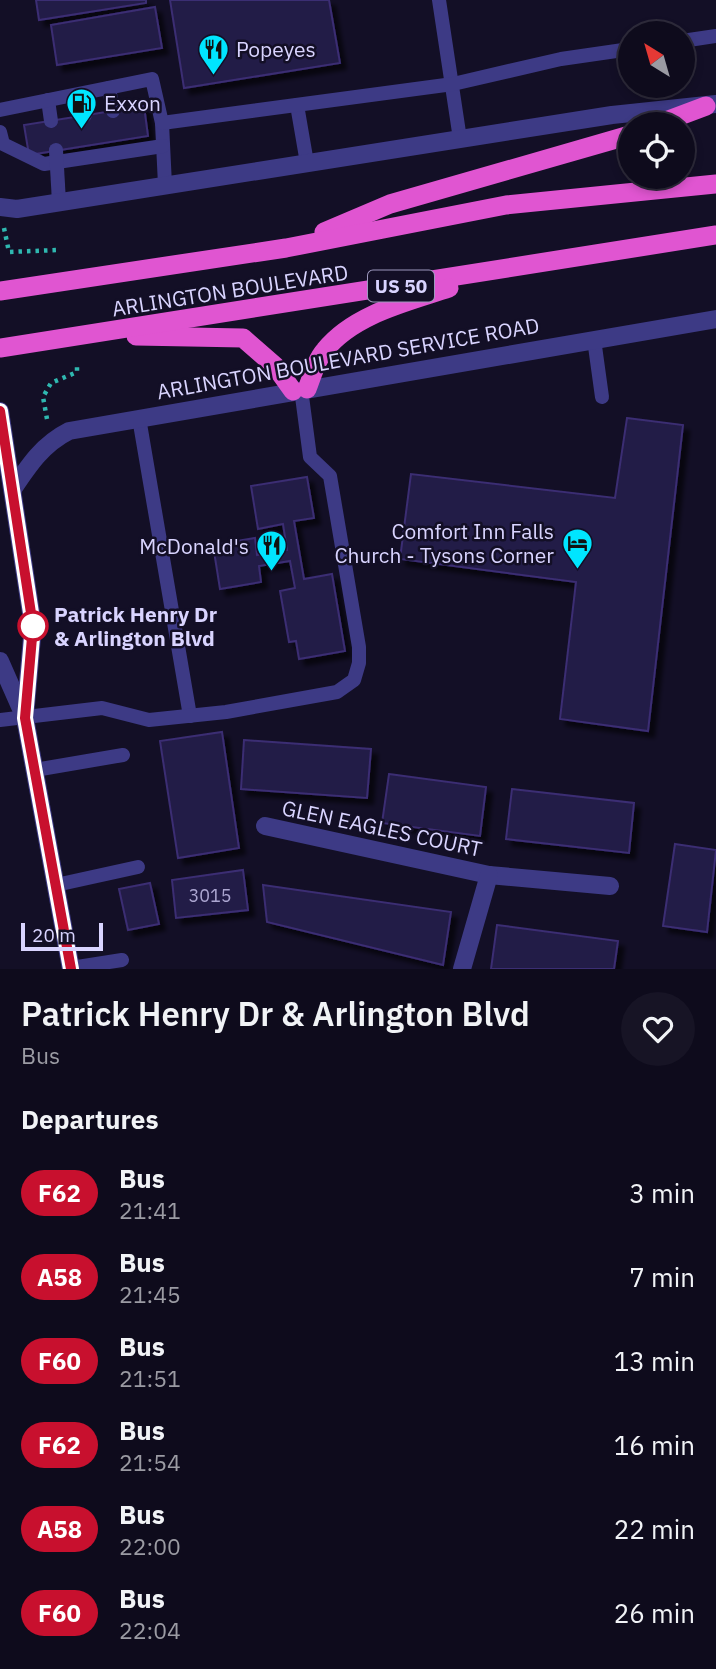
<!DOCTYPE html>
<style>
body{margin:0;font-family:"IBM Plex Sans",sans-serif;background:#171425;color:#f1f3f6;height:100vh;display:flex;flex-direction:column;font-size:26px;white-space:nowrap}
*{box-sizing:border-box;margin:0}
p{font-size:23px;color:#9b9ba3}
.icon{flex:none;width:38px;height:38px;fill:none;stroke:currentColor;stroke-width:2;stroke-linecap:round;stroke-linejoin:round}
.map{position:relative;height:969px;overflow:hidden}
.side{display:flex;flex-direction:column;background:#0e0b1c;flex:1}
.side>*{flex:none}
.badge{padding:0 14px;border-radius:23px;font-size:24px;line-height:46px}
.needle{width:46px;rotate:323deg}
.controls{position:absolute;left:618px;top:21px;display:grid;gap:14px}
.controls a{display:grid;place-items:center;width:77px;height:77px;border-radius:50%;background:#0e0b1c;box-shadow:0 4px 10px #0003,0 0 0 2px #2e2b3b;font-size:35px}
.scale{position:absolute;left:21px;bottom:18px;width:82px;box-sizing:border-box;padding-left:7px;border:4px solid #d9d4ff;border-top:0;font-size:19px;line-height:24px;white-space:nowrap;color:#d9d4ff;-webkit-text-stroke:5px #130f26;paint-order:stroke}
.map>.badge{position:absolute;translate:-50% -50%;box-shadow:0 0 0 4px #fff}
h2{padding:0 21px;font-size:26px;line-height:63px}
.round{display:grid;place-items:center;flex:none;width:74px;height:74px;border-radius:37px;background:#171425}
.summary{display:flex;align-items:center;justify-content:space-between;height:119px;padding:0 21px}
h1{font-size:33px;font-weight:600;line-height:52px}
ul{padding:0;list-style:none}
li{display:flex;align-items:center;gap:21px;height:84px;padding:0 21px}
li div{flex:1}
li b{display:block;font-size:26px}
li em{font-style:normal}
li .badge{min-width:77px;font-weight:700;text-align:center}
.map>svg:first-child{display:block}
.building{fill:#241b47;stroke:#3b2d73;stroke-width:2;filter:url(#shadow)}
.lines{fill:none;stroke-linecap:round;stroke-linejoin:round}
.path{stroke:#2fb8b0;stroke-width:4.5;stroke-dasharray:3.5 5;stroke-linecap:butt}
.service{stroke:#3d3a85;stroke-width:14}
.minor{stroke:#3d3a85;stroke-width:18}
.tertiary{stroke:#3d3a85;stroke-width:18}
.trunk{stroke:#e055d1;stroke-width:19}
.line-casing{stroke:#fff;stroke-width:16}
.line{stroke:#c8102e;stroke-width:10}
.stop-dot{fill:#fff;stroke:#c8102e;stroke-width:3.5}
.labels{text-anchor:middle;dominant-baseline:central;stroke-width:5;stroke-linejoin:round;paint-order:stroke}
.number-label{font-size:18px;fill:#aca6d1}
.shield{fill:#130f26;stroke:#9e99be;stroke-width:2}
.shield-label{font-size:19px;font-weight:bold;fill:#d9d4ff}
.poi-label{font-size:21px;fill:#d9d4ff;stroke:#130f26;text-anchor:start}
.street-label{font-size:21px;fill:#d9d4ff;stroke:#130f26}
.stop-label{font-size:21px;font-weight:bold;fill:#d9d4ff;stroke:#130f26;text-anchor:start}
</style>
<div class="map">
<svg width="716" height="969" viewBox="0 0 716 969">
<defs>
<filter id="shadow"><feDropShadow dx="6" dy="6" stdDeviation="2" flood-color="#0009"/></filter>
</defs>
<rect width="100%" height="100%" fill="#130f26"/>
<g class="building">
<path d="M36 0H146V3L39 20Z"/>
<path d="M170 0H329L340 63 184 88Z"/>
<path d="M155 7 162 48 57 65 51 25Z"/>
<path d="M144 106 148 136 29 155 24 125Z"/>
<path d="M627 418 683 425 648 731 560 719 576 582 400 559 411 474 615 498Z"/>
<path d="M307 477 314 518 294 521 304 579 332 574 345 651 299 659 296 641 289 642 280 591 295 588 290 561 259 566 261 582 220 589 213 545 255 538 257 555 287 550 283 524 258 529 251 486Z"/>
<path d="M222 732 239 848 178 858 160 741Z"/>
<path d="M244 740 371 749 367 798 241 789Z"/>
<path d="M389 774 486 787 480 836 382 823Z"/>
<path d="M512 789 634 803 629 853 506 839Z"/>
<path d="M675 844 716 850 707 932 663 926Z"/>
<path d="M243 870 248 910 176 918 172 880Z"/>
<path d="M150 883 159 924 128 930 119 889Z"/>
<path d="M263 885 451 912 443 965 267 922Z"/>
<path d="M497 925 618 941 614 969H491Z"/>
</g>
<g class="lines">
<g class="path">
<path d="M4 228 9 252 57 250"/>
<path d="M47 419 43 397 51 383 77 372V367"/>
</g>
<g class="service">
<path d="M439 0 460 139"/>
<path d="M682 41 716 36"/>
<path d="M109 88 113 111"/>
<path d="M81 94 85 115"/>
<path d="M48 100 51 121"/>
<path d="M297 105 307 163"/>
<path d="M0 110 152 79 162 123 165 185"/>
<path d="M162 123 453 84 561 59 630 49"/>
<path d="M0 132 3 144 44 164 163 146"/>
<path d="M56 150 59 202"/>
<path d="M594 339 602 397"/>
<path d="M139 418 190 716"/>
<path d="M0 720 102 708 149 720 226 712 337 692 354 680 359 663V647L330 476 310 457 301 389"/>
<path d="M35 770 123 755"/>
<path d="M56 885 138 867"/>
<path d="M71 968 122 960"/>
</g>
<g class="minor">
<path d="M13 489C29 465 43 444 69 431L716 319"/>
<path d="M265 826 489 875 610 886"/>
<path d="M462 969 489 875"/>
</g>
<g class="tertiary">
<path d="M0 207 17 209 612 115 716 104"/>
<path d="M0 411 33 626 25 716"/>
<path d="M0 661 25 718 71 969"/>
</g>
<g class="trunk">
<path d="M658 124 706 106"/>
<path d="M324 232 390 204 630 135"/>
<path d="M0 291 286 248 506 205 716 184"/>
<path d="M136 336 243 338 275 366 293 391"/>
<path d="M0 348 716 235"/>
<path d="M307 389C312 377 316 360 325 350 354 314 407 302 449 288"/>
</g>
</g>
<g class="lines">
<defs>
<path id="line" d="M0 411 33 626 25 718 71 969"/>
</defs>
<use href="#line" class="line-casing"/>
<use href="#line" class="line"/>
</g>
<defs>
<symbol id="restaurant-pin" viewBox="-11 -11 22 30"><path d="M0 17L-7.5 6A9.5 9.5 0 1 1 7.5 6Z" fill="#00e5ff" stroke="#130f26"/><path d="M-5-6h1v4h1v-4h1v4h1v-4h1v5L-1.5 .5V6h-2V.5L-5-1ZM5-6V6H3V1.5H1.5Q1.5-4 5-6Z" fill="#111"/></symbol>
<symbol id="fuel-pin" viewBox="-11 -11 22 30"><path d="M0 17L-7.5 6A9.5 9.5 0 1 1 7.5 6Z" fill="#00e5ff" stroke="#130f26"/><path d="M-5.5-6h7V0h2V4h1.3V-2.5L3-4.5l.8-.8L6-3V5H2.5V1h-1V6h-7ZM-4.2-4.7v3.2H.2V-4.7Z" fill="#111"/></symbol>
<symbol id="hotel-pin" viewBox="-11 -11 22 30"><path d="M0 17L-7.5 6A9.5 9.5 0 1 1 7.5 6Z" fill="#00e5ff" stroke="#130f26"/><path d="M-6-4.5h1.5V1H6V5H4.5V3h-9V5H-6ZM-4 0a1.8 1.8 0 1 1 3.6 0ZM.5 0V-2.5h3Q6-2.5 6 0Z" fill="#111"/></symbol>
</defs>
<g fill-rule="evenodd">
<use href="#restaurant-pin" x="196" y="32" width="35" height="47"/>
<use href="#fuel-pin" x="64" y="86" width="35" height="47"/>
<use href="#hotel-pin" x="560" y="526" width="35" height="47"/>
<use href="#restaurant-pin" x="254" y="528" width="35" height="47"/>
</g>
<circle class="stop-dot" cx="33" cy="626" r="14"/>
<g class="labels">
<g class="number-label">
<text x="210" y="895">3015</text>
</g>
<rect class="shield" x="368" y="270.5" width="66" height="31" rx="5"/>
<g class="shield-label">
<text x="401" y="286">US 50</text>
</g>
<g class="poi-label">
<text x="236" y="49">Popeyes</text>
<text x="104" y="103">Exxon</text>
<text x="554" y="531" text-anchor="end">Comfort Inn Falls<tspan x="554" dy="24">Church - Tysons Corner</tspan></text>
<text x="249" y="546" text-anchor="end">McDonald's</text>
</g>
<g class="street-label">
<text transform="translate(230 290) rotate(-9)">ARLINGTON BOULEVARD</text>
<text transform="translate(348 358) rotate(-10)">ARLINGTON BOULEVARD SERVICE ROAD</text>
<text transform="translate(382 828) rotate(12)">GLEN EAGLES COURT</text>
</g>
<g class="stop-label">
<text x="54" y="614">Patrick Henry Dr<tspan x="54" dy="24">&amp; Arlington Blvd</tspan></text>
</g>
</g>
</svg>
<div class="controls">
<a><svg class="needle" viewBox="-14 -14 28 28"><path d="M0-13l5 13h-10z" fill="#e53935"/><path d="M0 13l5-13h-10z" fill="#9b9ba3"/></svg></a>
<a><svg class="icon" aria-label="locate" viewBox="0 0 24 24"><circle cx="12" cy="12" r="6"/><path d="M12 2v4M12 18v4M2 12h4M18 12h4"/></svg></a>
</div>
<div class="scale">20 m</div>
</div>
<section class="side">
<div class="summary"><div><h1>Patrick Henry Dr &amp; Arlington Blvd</h1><p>Bus</p></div><a class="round"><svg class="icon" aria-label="heart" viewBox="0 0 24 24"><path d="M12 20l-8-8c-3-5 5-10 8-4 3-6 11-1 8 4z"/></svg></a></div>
<h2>Departures</h2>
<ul>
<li><span class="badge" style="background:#c8102e;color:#fff">F62</span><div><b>Bus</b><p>21:41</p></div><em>3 min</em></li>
<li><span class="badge" style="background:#c8102e;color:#fff">A58</span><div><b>Bus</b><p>21:45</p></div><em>7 min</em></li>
<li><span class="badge" style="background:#c8102e;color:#fff">F60</span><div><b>Bus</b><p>21:51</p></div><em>13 min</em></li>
<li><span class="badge" style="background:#c8102e;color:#fff">F62</span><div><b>Bus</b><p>21:54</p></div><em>16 min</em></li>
<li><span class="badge" style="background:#c8102e;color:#fff">A58</span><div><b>Bus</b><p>22:00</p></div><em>22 min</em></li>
<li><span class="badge" style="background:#c8102e;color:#fff">F60</span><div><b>Bus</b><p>22:04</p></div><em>26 min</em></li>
</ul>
</section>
